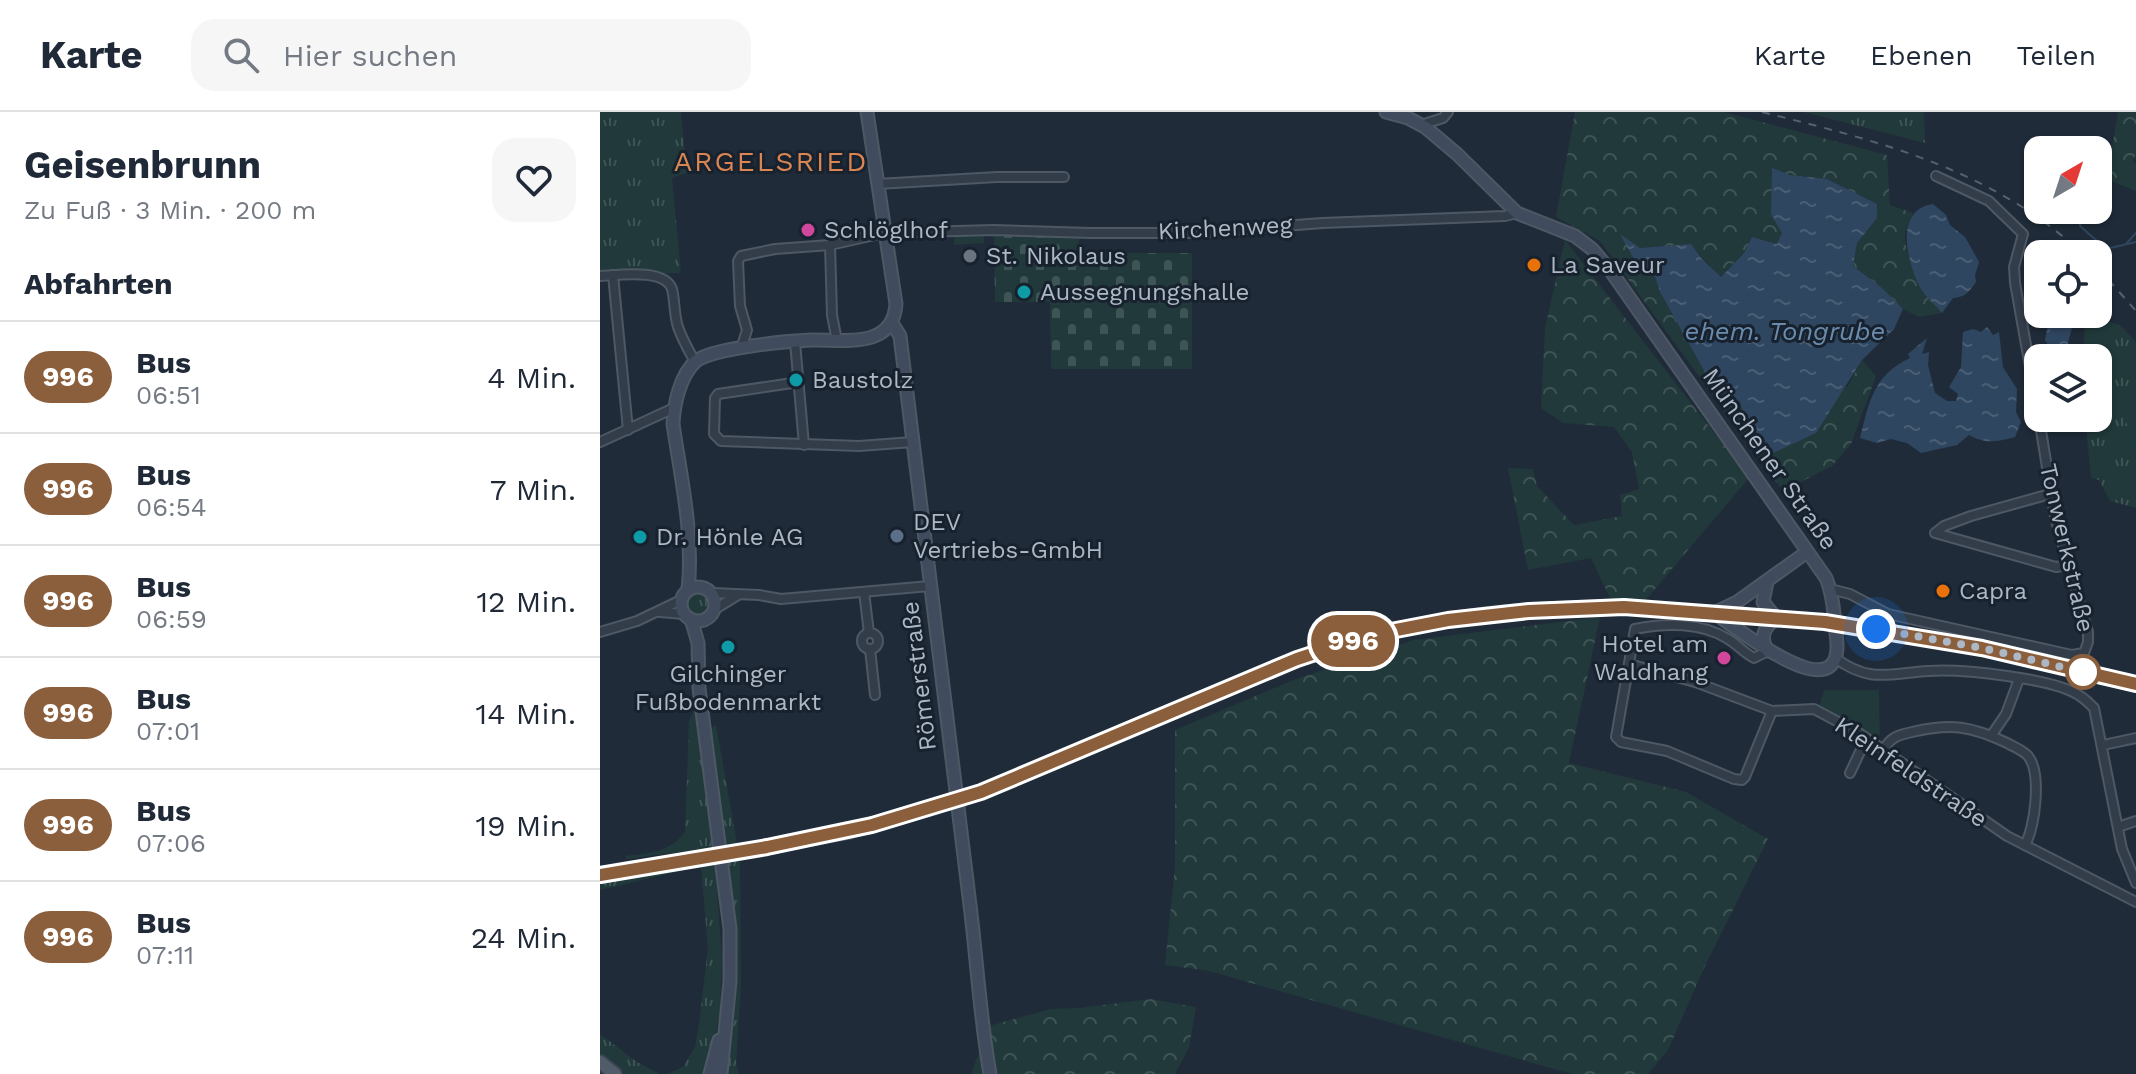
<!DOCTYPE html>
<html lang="de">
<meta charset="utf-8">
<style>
body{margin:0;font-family:"Work Sans",sans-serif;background:#f6f6f7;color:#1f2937;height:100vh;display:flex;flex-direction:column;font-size:30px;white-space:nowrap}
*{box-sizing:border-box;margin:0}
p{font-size:26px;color:#747a83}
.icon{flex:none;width:44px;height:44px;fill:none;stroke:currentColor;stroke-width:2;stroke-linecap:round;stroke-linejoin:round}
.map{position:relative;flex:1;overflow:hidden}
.drawer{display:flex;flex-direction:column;background:#fff;width:600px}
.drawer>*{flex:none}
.badge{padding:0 16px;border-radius:26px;font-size:28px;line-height:52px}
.needle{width:52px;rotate:39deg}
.tools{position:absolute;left:1424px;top:24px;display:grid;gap:16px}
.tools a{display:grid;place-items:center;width:88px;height:88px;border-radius:16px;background:#fff;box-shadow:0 2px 6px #0004;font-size:40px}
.you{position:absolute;width:40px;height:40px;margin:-20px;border:6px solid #fff;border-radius:50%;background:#1a73e8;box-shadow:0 0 0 12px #1a73e833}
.map>.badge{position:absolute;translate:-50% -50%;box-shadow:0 0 0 4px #fff}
h2{padding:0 24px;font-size:30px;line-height:72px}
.round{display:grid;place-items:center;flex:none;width:84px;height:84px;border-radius:24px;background:#f6f6f7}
.headline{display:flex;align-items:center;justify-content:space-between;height:136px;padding:0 24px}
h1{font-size:38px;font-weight:700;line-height:60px}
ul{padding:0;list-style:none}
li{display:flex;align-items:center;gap:24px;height:112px;padding:0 24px;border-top:2px solid #e0e1e3}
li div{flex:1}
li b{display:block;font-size:30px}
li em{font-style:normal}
li .badge{min-width:88px;font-weight:700;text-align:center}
header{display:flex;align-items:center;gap:48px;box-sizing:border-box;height:112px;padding:0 40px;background:#fff;border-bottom:2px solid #e0e1e3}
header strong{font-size:38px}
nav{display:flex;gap:44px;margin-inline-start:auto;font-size:28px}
.search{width:560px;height:72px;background:#f6f6f7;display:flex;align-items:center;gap:20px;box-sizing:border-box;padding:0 28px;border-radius:24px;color:#747a83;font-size:30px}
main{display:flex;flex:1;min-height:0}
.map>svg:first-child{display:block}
.grass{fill:url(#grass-tufts)}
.forest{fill:url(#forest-crowns)}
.cemetery{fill:url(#cemetery-stones)}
.park{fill:#21393a}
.garden{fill:url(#garden-dots)}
.water{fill:url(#water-ripples)}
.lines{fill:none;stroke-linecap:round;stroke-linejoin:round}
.stream{stroke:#2f4660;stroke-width:2}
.street-casing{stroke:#4d5864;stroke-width:12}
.secondary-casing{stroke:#4d5864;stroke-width:15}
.primary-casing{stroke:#3c4653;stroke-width:16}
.street{stroke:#323d49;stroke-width:8}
.secondary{stroke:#404c5d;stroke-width:11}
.primary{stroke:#505c6a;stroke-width:12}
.rail{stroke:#546171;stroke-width:2;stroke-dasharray:8 8;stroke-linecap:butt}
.secondary-bridge-casing{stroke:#4d5864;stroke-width:15;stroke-linecap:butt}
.secondary-bridge{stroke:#404c5d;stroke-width:11}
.line-casing{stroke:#fff;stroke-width:18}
.line{stroke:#8b5e3c;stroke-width:12}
.walk{stroke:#acb8c6;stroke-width:8;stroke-dasharray:0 14.4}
.hotel-dot{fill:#d1479c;stroke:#18222e;stroke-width:3}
.worship-dot{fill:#6b7280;stroke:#18222e;stroke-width:3}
.food-dot{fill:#e8710a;stroke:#18222e;stroke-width:3}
.culture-dot{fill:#0f9aa8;stroke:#18222e;stroke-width:3}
.service-dot{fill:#5c6f8a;stroke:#18222e;stroke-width:3}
.stop-dot{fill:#fff;stroke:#8b5e3c;stroke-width:4}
.labels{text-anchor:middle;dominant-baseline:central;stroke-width:6;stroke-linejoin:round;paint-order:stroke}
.street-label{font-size:24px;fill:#acb8c6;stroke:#18222e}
.poi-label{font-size:24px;fill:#acb8c6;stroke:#18222e;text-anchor:start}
.water-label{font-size:26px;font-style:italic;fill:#6a8bac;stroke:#18222e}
.quarter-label{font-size:28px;letter-spacing:2px;fill:#db8553;stroke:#18222e}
</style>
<header>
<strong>Karte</strong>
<div class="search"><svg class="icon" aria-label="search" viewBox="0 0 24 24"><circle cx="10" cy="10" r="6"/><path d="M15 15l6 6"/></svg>Hier suchen</div>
<nav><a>Karte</a><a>Ebenen</a><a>Teilen</a></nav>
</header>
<main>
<section class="drawer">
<div class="headline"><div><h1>Geisenbrunn</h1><p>Zu Fuß · 3 Min. · 200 m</p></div><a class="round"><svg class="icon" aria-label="heart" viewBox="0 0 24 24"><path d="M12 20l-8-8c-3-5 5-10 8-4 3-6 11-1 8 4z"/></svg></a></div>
<h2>Abfahrten</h2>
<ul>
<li><span class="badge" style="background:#8b5e3c;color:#fff">996</span><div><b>Bus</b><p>06:51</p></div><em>4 Min.</em></li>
<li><span class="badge" style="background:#8b5e3c;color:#fff">996</span><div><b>Bus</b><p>06:54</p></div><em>7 Min.</em></li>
<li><span class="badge" style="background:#8b5e3c;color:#fff">996</span><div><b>Bus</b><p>06:59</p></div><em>12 Min.</em></li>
<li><span class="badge" style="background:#8b5e3c;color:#fff">996</span><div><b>Bus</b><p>07:01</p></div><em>14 Min.</em></li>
<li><span class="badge" style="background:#8b5e3c;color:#fff">996</span><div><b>Bus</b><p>07:06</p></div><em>19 Min.</em></li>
<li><span class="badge" style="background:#8b5e3c;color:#fff">996</span><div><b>Bus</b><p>07:11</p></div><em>24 Min.</em></li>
</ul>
</section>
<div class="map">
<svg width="1536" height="962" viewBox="0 0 1536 962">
<defs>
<pattern id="grass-tufts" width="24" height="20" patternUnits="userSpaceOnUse" patternTransform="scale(2)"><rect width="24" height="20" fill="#21393a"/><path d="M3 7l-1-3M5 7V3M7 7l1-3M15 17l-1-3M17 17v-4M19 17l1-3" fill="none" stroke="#3f5455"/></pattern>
<pattern id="forest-crowns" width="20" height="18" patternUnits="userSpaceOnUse" patternTransform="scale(2)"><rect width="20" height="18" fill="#21393a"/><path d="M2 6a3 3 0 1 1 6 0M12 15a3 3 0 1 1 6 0" fill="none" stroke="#3f5455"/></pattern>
<pattern id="cemetery-stones" width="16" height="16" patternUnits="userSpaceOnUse" patternTransform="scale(2)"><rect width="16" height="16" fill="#21393a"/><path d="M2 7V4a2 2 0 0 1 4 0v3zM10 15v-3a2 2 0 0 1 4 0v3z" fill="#3f5455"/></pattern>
<pattern id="garden-dots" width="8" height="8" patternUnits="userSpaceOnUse" patternTransform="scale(2)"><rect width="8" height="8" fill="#21393a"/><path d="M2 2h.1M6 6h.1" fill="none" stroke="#3f5455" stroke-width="1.8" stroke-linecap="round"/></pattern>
<pattern id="water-ripples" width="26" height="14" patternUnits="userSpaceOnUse" patternTransform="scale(2)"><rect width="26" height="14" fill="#2f4660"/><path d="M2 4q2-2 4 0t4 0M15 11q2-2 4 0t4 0" fill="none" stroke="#4a5f75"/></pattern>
</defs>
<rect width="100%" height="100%" fill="#1f2b39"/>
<g class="grass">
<path d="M0 0H81L87 61 72 66 81 161 0 162Z"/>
<path d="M1204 0H1324L1325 31Z"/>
<path d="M354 122H384V131L354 133Z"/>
<path d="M1490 204 1520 213 1536 230V396L1510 389 1499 368 1491 366 1485 306H1498V246H1483L1485 213Z"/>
<circle cx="98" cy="492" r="12"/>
<path d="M94 598 98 600 114 736 122 845 120 901 107 962H67L83 955 95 935 99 912 108 837 101 754 0 778V770L102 750V737L26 747V744C50 741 70 740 85 720L89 609Z"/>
<path d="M116 613 140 748 141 874 136 952 139 962H122L132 886 111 633V616Z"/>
<path d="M0 922 37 950 60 962H26L22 960 0 943Z"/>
</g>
<g class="forest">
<path d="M975 0H1124L1287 43 1290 93 1313 101C1310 109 1304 118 1305 126 1308 156 1323 180 1342 201L1319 205 1303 197 1282 176 1253 154 1257 131 1276 107 1277 92 1227 67 1190 63 1171 103 1183 121 1177 132 1152 125 1144 141 1120 165 1090 132 1040 136 1022 124 1036 151 1055 165 1060 180 1116 280 1141 289 1147 316 1248 274 1262 248 1276 264 1251 332 1232 354 1183 379 1000 129 956 105Z"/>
<path d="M1518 0H1536V42L1533 50 1536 52V79L1507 67Z"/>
<path d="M965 128 1149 366 1044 490 1011 488 991 446 928 458 908 356 933 357 937 374 974 413 1022 404 1020 383 1039 377 1032 340 1014 315 963 311 941 296 945 216Z"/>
<path d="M1000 505 969 651 1086 680 1168 727 1103 858 1068 938 1048 962H972L609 859 565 853 575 754V618L696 567 814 528Z"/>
<path d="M551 887 596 895 589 936 575 962H371L381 936 385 915 451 897 479 896Z"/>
</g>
<path class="cemetery" d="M394 122 479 125V141H592V257H451L450 190H395Z"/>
<g class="park">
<path d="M1536 293V339L1522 297Z"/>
<path d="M1224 578H1279L1280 633 1241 605 1219 595Z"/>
</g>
<path class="garden" d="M1442 306H1479V312L1444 317Z"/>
<g class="water">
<path d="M1172 56 1190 63 1227 67 1277 92V106L1257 131 1253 154 1282 176 1303 197 1294 217 1262 248 1216 321 1169 343 1147 316 1140 289 1116 280 1060 180 1055 165 1036 151 1020 122 1040 136 1091 132 1102 147 1121 165 1144 141 1152 125 1177 132 1182 121 1171 103Z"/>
<path d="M1333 92 1346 103 1350 113 1365 125 1379 150 1375 163 1376 170C1369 180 1365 185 1353 186L1342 201C1335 193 1326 185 1321 177 1307 151 1293 98 1333 92Z"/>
<path d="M1456 202H1476L1468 230 1470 246H1457L1445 228 1449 208Z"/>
<path d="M1387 215 1393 223 1399 220 1403 255 1417 277 1416 300 1421 310 1415 325C1397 330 1385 332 1369 323L1357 333 1321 341 1307 331 1291 327 1277 331 1260 326C1269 291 1273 263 1310 246L1308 242 1327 226 1322 242 1329 240 1328 253 1335 281 1347 289H1356L1358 282 1349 275 1361 255 1363 220 1373 217 1381 220Z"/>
</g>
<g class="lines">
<g class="stream">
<path d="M1498 64H1500"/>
<path d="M1480 98V114L1506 137 1536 130"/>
<path d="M1526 132 1536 121"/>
</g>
<defs>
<g id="street">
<path d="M825 15 827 11 843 6 848 0"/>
<path d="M1336 64 1389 89 1423 122 1414 155 1415 171 1438 300"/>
<path d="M277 72 397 65H464"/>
<path d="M230 133 232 203 237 229"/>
<path d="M13 163 28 318"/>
<path d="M0 164C18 163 65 156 72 177 75 189 74 203 78 215 82 227 89 239 95 250"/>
<path d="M195 230 204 333"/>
<path d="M141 237 147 218 140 194 138 149 141 144 175 137 230 133 284 121 394 118 491 121H596L722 111 905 104 917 101"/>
<path d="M199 270 118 282 115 286 114 322 121 329 259 334 313 330"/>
<path d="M0 330 74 296"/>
<path d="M1450 382 1371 404 1344 414 1335 421 1456 455 1468 453"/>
<path d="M1230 477 1250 482 1288 502 1472 543 1484 541 1488 530V520L1455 405 1439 306"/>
<path d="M264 480 269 521"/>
<path d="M112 481 159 483 181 487 330 474"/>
<path d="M115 497 138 483"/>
<path d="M60 500 84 502"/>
<path d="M0 520 37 509 81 488"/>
<circle cx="270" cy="529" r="8"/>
<path d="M270 537 275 583"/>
<path d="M1168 539 1154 546C1144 541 1137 532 1128 527 1102 510 1064 511 1035 517L1016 625 1021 630 1067 639 1134 667 1142 668 1145 665 1172 599"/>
<path d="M1235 546C1271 572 1289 561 1329 559 1361 557 1455 566 1480 584 1485 587 1490 592 1494 596L1522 737 1536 771"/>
<path d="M1029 552 1095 570 1172 599 1214 597 1259 621 1407 724 1536 790"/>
<path d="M1391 624 1406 602 1419 567"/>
<path d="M1503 633 1536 626"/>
<path d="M1283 638C1291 625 1298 623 1312 620 1352 611 1371 614 1407 631 1414 635 1423 638 1428 644 1442 661 1435 715 1425 733"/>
<path d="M1250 661 1266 627"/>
<path d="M1518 715 1536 709"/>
</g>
<g id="secondary">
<path d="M786 0 808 6 825 15 857 42 917 101 975 124 992 137 1010 158 1226 466C1233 483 1234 502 1236 521 1249 608 1137 515 1114 501"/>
<path d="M292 211 300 224C324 413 345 603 370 793 377 849 380 906 390 962"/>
<path d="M1167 470 1163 490 1176 506"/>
<circle cx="98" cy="492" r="17"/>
<path d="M88 478C94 423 81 366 73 312 74 292 80 263 96 249 113 236 188 229 211 228 243 227 293 238 296 192L267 0"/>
<path d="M1114 501 1137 490 1207 440"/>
<path d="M91 507 98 531 99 576 130 817V869L121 962"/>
<path d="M1249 513 1382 536 1536 572"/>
<path d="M1168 539C1159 526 1164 515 1176 506"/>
<path d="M381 680C455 648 529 616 604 585 683 553 760 523 845 508 972 485 1098 500 1225 510"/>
<path d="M139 740 249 720 341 692"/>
<path d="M0 763 107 744"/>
<path d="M110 962 119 928"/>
</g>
<path id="primary" d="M0 950 15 962"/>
</defs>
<use href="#street" class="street-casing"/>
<use href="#secondary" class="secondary-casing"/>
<use href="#primary" class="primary-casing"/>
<use href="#street" class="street"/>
<use href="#secondary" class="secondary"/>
<use href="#primary" class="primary"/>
<g class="rail">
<path d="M1162 0C1281 30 1390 56 1483 142"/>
<path d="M1498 156 1536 199"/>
</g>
<defs>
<g id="secondary-bridge">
<path d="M1225 510 1249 513"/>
<path d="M341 692 381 680"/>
<path d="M107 744 139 740"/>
</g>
</defs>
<use href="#secondary-bridge" class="secondary-bridge-casing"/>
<use href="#secondary-bridge" class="secondary-bridge"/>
</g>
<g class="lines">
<defs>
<path id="line" d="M0 763 167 735 272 713 381 680 697 547 770 523 848 508 929 499 1024 495 1225 510 1382 536 1536 572"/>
</defs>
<use href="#line" class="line-casing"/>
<use href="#line" class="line"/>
<path class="walk" d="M1276 517 1382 536 1483 560"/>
</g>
<g class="hotel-dot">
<circle cx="208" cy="118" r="8"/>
<circle cx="1124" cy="546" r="8"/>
</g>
<circle class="worship-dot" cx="370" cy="144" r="8"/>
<g class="food-dot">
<circle cx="934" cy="153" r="8"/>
<circle cx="1343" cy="479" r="8"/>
</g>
<g class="culture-dot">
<circle cx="424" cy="180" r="8"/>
<circle cx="196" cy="268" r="8"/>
<circle cx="40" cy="425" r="8"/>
<circle cx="128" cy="535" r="8"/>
</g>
<circle class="service-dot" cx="297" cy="424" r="8"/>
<circle class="stop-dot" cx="1483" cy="560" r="16"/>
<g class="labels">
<g class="street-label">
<text transform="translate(625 116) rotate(-3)">Kirchenweg</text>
<text transform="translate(1170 347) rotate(55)">Münchener Straße</text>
<text transform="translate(1467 436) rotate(77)">Tonwerkstraße</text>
<text transform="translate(319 564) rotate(-97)">Römerstraße</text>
<text transform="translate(1311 660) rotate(34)">Kleinfeldstraße</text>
</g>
<g class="poi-label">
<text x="224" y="118">Schlöglhof</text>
<text x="386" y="144">St. Nikolaus</text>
<text x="950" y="153">La Saveur</text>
<text x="440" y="180">Aussegnungshalle</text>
<text x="212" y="268">Baustolz</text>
<text x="313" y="410">DEV<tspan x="313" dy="28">Vertriebs-GmbH</tspan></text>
<text x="56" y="425">Dr. Hönle AG</text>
<text x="1359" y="479">Capra</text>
<text x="1108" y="532" text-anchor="end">Hotel am<tspan x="1108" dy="28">Waldhang</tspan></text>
<text x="128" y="562" text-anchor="middle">Gilchinger<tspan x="128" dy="28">Fußbodenmarkt</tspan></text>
</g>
<g class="water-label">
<text x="1185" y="219">ehem. Tongrube</text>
</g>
<g class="quarter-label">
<text x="171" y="49">ARGELSRIED</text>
</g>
</g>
</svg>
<div class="tools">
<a><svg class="needle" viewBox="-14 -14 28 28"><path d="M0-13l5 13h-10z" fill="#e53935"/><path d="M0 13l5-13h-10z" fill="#747a83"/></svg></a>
<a><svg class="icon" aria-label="locate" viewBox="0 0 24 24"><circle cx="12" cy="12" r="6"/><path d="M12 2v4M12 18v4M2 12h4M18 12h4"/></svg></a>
<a><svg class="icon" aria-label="layers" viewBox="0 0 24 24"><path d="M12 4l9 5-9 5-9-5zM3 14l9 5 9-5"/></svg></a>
</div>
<div class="you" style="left:1276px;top:517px"></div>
<b class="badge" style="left:753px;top:529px;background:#8b5e3c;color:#fff">996</b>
</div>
</main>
